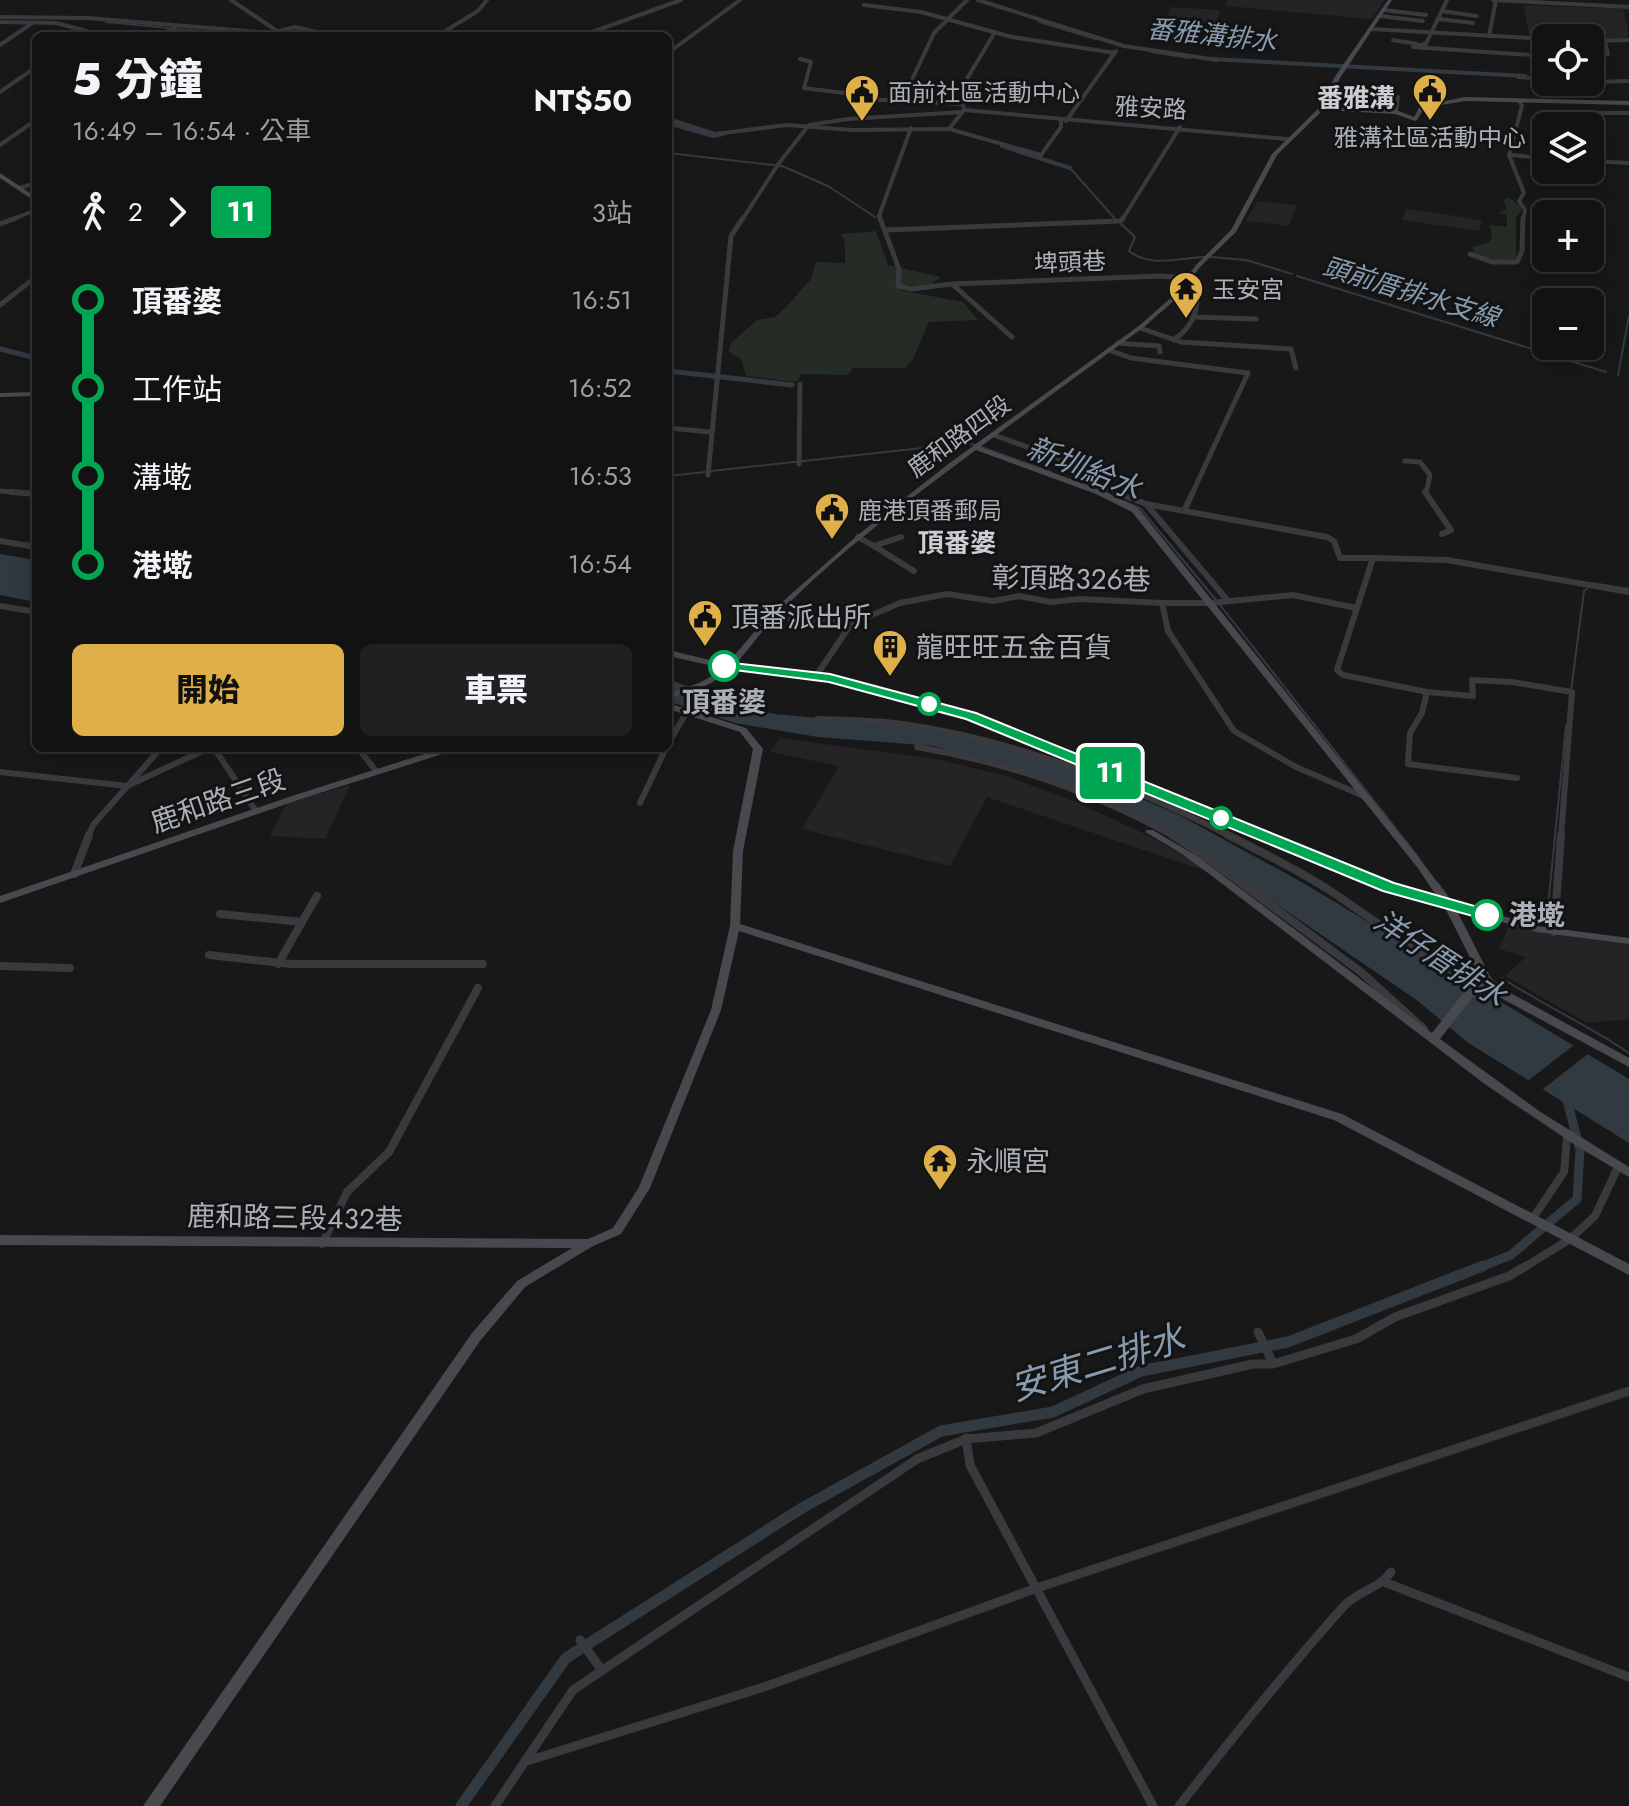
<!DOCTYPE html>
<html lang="zh-TW">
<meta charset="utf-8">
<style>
body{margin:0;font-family:Jost,"Noto Sans TC",sans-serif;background:#1f2021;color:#f1f3f6;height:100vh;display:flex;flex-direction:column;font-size:30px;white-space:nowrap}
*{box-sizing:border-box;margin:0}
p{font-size:26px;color:#9c9ea0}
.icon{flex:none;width:44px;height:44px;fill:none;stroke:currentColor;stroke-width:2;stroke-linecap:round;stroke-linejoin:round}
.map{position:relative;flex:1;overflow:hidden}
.drawer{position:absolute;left:32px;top:32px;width:640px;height:720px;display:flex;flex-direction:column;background:#121213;border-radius:12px;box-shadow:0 4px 20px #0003,0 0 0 2px #313233}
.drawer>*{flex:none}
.badge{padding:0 16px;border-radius:6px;font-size:28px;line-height:52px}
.tools{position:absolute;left:1532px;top:24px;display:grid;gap:16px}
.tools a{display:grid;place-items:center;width:72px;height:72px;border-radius:12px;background:#121213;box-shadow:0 4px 20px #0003,0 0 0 2px #313233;font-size:40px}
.map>.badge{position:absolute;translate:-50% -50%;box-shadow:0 0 0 4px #fff}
.legs{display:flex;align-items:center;gap:12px;height:88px;padding:0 40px;font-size:26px}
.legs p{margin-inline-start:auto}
.overview{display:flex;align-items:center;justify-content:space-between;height:136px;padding:0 40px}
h1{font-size:44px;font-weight:800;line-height:60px}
.primary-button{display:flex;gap:16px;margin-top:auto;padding:16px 40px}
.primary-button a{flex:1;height:92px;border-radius:12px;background:#dfaf4a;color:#111;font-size:32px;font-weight:800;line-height:92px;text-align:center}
.primary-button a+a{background:#1f2021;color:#f1f3f6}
ul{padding:0 40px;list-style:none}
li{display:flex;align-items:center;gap:28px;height:88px;font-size:30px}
li i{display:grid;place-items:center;width:12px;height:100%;margin:0 10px;background:currentColor}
li i::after{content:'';width:20px;height:20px;margin:-10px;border:6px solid;border-radius:50%;background:#121213}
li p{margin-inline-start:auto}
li:first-child i{background:linear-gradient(#0000 50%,currentColor 0)}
li:last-child i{background:linear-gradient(currentColor 50%,#0000 0)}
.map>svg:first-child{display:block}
.built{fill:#242426}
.green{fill:#242c25}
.water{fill:#323a41}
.pier{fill:#181819}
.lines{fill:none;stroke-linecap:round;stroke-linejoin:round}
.stream{stroke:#323a41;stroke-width:2}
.canal-far3{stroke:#323a41;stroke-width:4}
.canal-far2{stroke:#323a41;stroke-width:5}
.canal-far1{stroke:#323a41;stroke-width:9}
.canal{stroke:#323a41;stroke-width:11}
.street-far4{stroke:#393a3e;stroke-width:4}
.street-far3{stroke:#393a3e;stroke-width:5}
.street-far2{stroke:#393a3e;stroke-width:6}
.street-far1{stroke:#393a3e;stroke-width:8}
.street{stroke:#393a3e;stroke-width:9}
.secondary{fill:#47494e;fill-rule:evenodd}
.line-1{fill:#00a651;stroke:#fff;stroke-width:2}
.stop-1-dot{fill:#fff;stroke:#00a651;stroke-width:4}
.labels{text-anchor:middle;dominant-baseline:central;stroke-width:6;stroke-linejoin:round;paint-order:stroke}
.far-poi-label{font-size:24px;fill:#abafb8;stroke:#131314;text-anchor:start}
.far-street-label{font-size:24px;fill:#abafb8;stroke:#131314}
.far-water-label{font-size:26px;font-style:italic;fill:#869baf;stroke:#131314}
.far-quarter-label{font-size:26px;font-weight:bold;fill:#ccced4;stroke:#131314}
.street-label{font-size:28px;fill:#abafb8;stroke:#131314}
.poi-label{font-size:28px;fill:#abafb8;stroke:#131314;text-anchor:start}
.stop-label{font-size:28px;font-weight:bold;fill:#abafb8;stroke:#131314}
.water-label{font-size:30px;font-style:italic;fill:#869baf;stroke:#131314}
.near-water-label{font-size:36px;font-style:italic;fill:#869baf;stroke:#131314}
</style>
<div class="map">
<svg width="1629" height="1806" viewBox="0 0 1629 1806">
<rect width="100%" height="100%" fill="#181819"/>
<g class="built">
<path d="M1228 0H1384L1372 19 1226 6Z"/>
<path d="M1524 5 1623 9 1629 35 1623 39 1529 36Z"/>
<path d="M1171 7 1220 10 1215 29 1164 25Z"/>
<path d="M1257 201 1297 205 1289 226 1246 221Z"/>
<path d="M1406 209 1456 216 1482 221 1479 231 1402 220Z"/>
<path d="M780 738 935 759 1003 775 1076 802 1149 836 1204 867 1203 870 987 797 950 866 802 829 839 766 770 752Z"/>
<path d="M350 785 325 839 270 836 287 803Z"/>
<path d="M1509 925 1629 941V1019L1587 1023 1505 976 1526 957 1499 949Z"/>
</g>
<g class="green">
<path d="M1509 198 1521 206V212L1516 217V259L1492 261 1474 253 1473 247 1490 242 1492 234 1489 225 1507 227V215L1498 213 1507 209 1503 199Z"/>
<path d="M876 231 888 265 941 277 931 285 901 286 899 290 963 302 978 320 929 322 913 359 905 368H852L848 375 801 374 797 382 746 376 741 359 729 352 731 343 757 320 775 317 787 306 811 279 816 262 845 263V243L841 234Z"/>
</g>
<g class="water">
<path d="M0 554 36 560V602L0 595Z"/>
<path d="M668 679 736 704 774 714 896 725 978 740 1035 755 1091 777 1181 816 1305 884 1629 1079V1143L1467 1042 1418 1001 1209 858 1095 797 934 746 818 737 735 723 668 701Z"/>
</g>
<path class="pier" d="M1574 1045 1588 1054 1539 1092 1525 1083Z"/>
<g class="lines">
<g class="stream">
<path d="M106 22 168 28"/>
<path d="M174 29 255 34"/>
<path d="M274 34 293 36"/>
<path d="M668 153 782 166 828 186 875 217"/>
<path d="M1070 168 1116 220"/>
<path d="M1121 224 1135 237 1129 251C1150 268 1180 258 1205 257"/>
<path d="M1211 257 1246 260 1292 274"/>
<path d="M1297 276 1606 372"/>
<path d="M1618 375 1629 316"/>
<path d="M981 447 1051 472"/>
<path d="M711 471 968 443 975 445"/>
<path d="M668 476 705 472"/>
<path d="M1123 501 1140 508 1216 600"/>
<path d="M1592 583 1629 589"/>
<path d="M1220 605 1419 858"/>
<path d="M1571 691 1584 591 1588 588"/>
<path d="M1437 882 1448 897"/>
<path d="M1546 927 1566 725"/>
<path d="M1502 978C1543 1005 1588 1025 1629 1053"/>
</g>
<g class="canal-far3">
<path d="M1040 21 1096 38"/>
<path d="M1152 51 1190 57"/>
<path d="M1211 59 1525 76"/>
<path d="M668 123 713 136 723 134"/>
<path d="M1002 146 1070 168"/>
</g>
<g class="canal-far2">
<path d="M0 349 36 358"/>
<path d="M668 371 792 385"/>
</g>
<path class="canal-far1" d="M1478 1268 1511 1255 1577 1199 1580 1150 1566 1096"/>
<path class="canal" d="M461 1806 566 1658 802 1508 941 1431 1053 1412 1141 1371 1288 1342 1483 1266"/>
<g class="street-far4">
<path d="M231 0 277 31"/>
<path d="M978 0 1124 46 1217 60"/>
<path d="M1493 0 1629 7"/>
<path d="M864 5 921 12 1012 37 1115 53"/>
<path d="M1384 10 1426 15"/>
<path d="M1442 11 1477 16"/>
<path d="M1380 16 1423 21"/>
<path d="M0 17 88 18 272 33 295 27 333 36"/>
<path d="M1439 19 1473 23"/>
<path d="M0 22 56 23 105 36"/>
<path d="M1371 29 1546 39"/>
<path d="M157 36 174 28"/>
<path d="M437 36 478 11 487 0"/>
<path d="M581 36 681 0"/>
<path d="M1489 36 1496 0"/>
<path d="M1393 40 1417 44"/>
<path d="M1590 41 1629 40"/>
<path d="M1425 44 1413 47 1546 56"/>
<path d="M0 45 31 24"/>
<path d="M1424 48 1447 0"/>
<path d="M668 53 740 0"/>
<path d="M1590 57 1608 54 1605 42"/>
<path d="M800 59 811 62 804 88 860 95 863 99 902 101"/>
<path d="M1518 77 1546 79"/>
<path d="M1590 82 1629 81"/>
<path d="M0 92 36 67"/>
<path d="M1330 93 1398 97 1396 112"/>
<path d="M1520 102 1522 106 1509 155 1524 193 1519 201 1525 210 1523 220"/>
<path d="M963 104 969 94 966 90 968 77 995 32"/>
<path d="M964 110 1287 139"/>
<path d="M964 110 963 104 902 101 934 33 967 0"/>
<path d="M668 119 715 134 787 125 852 130 949 129 1041 155 1061 127V121"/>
<path d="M1600 120 1595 113H1629"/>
<path d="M1066 121 1116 51"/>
<path d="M949 129 964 110"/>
<path d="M0 145 36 120"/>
<path d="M1509 155 1546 158"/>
<path d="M1590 161 1629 163"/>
<path d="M19 188 36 183"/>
<path d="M11 220 36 210"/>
<path d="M742 220 779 163 809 125 848 119 963 112"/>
<path d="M880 220 879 216 911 128"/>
<path d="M1122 220 1180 127"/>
</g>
<g class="street-far3">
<path d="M880 218 899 269 898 286 911 289 952 284 1012 337"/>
<path d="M0 224 16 218"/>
<path d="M886 230 1121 221 1123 218"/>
<path d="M1470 254 1492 262H1517L1522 251 1523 218"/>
<path d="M952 284 1160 276 1189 278"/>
<path d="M0 305 32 280"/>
<path d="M1193 317 1256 319"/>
<path d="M1140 328 1181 342 1291 349 1296 368"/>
<path d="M1174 340C1190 328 1198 315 1197 294H1178"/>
<path d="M1118 343 1159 346 1160 352"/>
<path d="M1109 350 1131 358 1248 373 1192 494"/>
<path d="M668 428 711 432"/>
<path d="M994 435 1112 478"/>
<path d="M1405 461 1420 462 1430 475 1426 494"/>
<path d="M799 464 800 384"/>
<path d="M708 475 731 236 743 218"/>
<path d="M1104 487 1121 494"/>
<path d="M0 491 35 494"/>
</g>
<g class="street-far2">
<path d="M11 492 36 494"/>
<path d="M1116 492 1146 504 1327 537 1334 541 1340 558H1373"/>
<path d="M1425 492 1451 530 1442 534"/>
<path d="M1147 505 1228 601"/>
<path d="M1184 511 1193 492"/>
<path d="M858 537 874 546 901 537"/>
<path d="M0 541 36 547"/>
<path d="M874 546 914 571"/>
<path d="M1162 603 1168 631 1234 731 1296 767 1366 797"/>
<path d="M0 606 36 612"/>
<path d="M771 617 851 624"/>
<path d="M816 676 851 624 900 603 947 594 993 601 1019 596 1051 602 1080 599 1162 603H1210L1293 595 1356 608"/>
<path d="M1427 692 1422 713 1410 733 1408 764 1517 778"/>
<path d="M817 719C846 720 874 720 903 724 1017 740 1130 785 1232 837"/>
<path d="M668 744 688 710"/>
<path d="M917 747C1009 763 1094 792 1175 837"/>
<path d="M214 748 256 811"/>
<path d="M358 748 376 771"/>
<path d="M0 772 127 786 209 748"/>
<path d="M640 803 666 748"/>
<path d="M88 837 93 825 161 748"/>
<path d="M1561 837 1572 692 1512 682 1472 680 1473 696 1427 692 1343 675 1337 670 1373 558 1447 560 1629 592"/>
</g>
<g class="street-far1">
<path d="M1172 835 1210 860 1361 972 1424 1029"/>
<path d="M1228 835C1263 853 1299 870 1332 892 1383 926 1427 963 1487 980"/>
<path d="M74 874 89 835"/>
<path d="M220 914 302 922 278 964"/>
<path d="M302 922 317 896"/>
<path d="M1554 932 1561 835"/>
<path d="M209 955 291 964H483"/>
<path d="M0 966 70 968"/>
<path d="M1533 1218 1564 1172 1567 1138"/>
<path d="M322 1244 347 1192 389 1152 478 988"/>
<path d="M1523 1268 1570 1239 1595 1216 1618 1167"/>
</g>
<g class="street">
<path d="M1258 1332 1271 1359"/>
<path d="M966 1438 970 1465 1153 1806"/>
<path d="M1384 1582 1629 1677"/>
<path d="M580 1640 601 1669"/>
<path d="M524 1762 767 1686 1037 1588 1629 1391"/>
<path d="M495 1806 573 1690 917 1459 966 1439 1036 1433 1143 1389 1253 1364H1273L1356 1339 1395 1317 1509 1276 1526 1266"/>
<path d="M1179 1806C1232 1738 1285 1672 1343 1607 1357 1591 1379 1589 1391 1572"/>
</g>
<g class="secondary">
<path d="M1388 0H1392L1340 78 1326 107 1396 110 1414 117 1420 106 1465 97 1629 101V105L1465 101 1424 108 1417 120 1415 121 1395 114 1323 110 1277 155 1236 232 1200 267 1177 298 1144 327 980 447 1102 490 1138 508 1423 863 1451 901 1537 926 1629 938V944L1537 932 1456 909 1491 978 1507 991 1629 1058V1067L1499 997 1486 985 1479 989 1440 1039 1539 1111 1629 1167V1177L1578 1147 1486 1085 1208 873 1179 852 1145 832 1147 830H1153L1200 858 1432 1033 1471 983 1481 979 1444 906 1384 889 968 718 830 681 731 669C712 686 692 692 668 698V692C688 688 707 682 722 668L668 656V650L727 664 772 611 859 534 951 462 1140 325 1173 296 1196 265 1231 230 1272 154 1322 105 1334 78ZM976 450 1096 494 1132 512 1417 867 1438 898 1392 885 974 714 830 675 735 665C749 649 761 632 775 617 835 555 906 502 976 450Z"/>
<path d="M0 173 36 197V202L0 178Z"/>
<path d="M36 392V396L0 397V393Z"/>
<path d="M668 703 746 728 763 749 743 851 740 924 1342 1114 1629 1264V1275L1334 1120 739 931 721 1010 650 1188 621 1234 593 1246 525 1287 480 1341 160 1806H143L472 1333 517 1281 572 1248 0 1245V1235L588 1239 613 1228 639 1187 711 1010 730 926 733 851 753 749 740 732 668 709Z"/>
<path d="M443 748H457L455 750 301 799 0 903V896L295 795Z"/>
</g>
</g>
<path class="line-1" d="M724 662 830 674 976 713 1394 883 1492 911 1495 915 1487 920 1383 891 966 719 829 682 719 668 717 666Z"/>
<defs>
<symbol id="civic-pin" viewBox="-11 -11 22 30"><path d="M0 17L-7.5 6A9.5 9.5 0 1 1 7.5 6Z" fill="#dfaf4a" stroke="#131314"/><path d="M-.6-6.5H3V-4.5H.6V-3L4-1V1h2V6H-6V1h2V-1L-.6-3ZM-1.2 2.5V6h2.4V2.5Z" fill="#111"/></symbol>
<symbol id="temple-pin" viewBox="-11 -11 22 30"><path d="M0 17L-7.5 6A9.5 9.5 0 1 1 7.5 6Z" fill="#dfaf4a" stroke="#131314"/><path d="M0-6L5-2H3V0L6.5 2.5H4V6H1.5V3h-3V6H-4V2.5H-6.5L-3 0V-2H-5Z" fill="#111"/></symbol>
<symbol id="building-pin" viewBox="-11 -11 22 30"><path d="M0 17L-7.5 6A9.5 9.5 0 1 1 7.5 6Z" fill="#dfaf4a" stroke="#131314"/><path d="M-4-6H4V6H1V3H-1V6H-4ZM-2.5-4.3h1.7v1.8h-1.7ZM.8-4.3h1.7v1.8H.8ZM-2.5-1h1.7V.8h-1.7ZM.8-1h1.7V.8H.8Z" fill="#111"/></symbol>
</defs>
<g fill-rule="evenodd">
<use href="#civic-pin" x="1410" y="71" width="40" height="54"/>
<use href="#civic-pin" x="842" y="72" width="40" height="54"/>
<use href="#temple-pin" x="1166" y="269" width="40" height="54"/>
<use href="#civic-pin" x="812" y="490" width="40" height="54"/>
<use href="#civic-pin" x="685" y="597" width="40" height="54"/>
<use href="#building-pin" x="870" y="627" width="40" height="54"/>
<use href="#temple-pin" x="920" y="1141" width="40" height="54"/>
</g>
<g class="stop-1-dot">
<circle cx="724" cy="666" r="14"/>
<circle cx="929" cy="704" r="10"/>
<circle cx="1221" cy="818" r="10"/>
<circle cx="1487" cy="915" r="14"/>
</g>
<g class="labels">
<g class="far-poi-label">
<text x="888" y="92">面前社區活動中心</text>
<text x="1430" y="137" text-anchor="middle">雅溝社區活動中心</text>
<text x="1212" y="289">玉安宮</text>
<text x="858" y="510">鹿港頂番郵局</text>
</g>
<g class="far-street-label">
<text transform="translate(1151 108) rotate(3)">雅安路</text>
<text transform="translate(1070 262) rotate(-2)">埤頭巷</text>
<text transform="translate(959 436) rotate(-36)">鹿和路四段</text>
</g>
<g class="far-water-label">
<text transform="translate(1212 35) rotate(6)">番雅溝排水</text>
<text transform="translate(1411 292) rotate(17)">頭前厝排水支線</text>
</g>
<g class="far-quarter-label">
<text x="1356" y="98">番雅溝</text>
<text x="957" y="543">頂番婆</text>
</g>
<g class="street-label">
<text transform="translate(1071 579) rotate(1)">彰頂路326巷</text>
<text transform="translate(218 801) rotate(-19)">鹿和路三段</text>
<text transform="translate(295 1218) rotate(1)">鹿和路三段432巷</text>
</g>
<g class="poi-label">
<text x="731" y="617">頂番派出所</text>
<text x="916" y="647">龍旺旺五金百貨</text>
<text x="966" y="1161">永順宮</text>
</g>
<g class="stop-label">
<text x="724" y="702">頂番婆</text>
<text x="1509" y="915" text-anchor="start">港墘</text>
</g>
<g class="water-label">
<text transform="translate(1084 468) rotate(22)">新圳給水</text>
<text transform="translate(1440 958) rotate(33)">洋仔厝排水</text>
</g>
<g class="near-water-label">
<text transform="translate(1097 1362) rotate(-17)">安東二排水</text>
</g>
</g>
</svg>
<div class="tools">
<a><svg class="icon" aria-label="locate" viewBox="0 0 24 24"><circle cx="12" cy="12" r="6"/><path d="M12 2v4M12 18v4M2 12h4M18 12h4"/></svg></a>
<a><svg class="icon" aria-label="layers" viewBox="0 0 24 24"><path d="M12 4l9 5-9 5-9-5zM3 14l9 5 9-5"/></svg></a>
<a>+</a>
<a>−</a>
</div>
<b class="badge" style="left:1110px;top:773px;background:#00a651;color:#fff">11</b>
<section class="drawer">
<div class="overview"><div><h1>5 分鐘</h1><p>16:49 – 16:54 · 公車</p></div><b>NT$50</b></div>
<div class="legs"><svg class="icon" aria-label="walk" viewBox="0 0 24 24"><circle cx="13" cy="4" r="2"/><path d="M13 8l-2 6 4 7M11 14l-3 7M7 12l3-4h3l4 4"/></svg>2<svg class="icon" aria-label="forward" viewBox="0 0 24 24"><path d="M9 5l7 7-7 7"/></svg><b class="badge" style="background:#00a651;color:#fff">11</b><p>3站</p></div>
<ul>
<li><i style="color:#00a651"></i><b>頂番婆</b><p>16:51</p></li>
<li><i style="color:#00a651"></i><span>工作站</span><p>16:52</p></li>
<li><i style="color:#00a651"></i><span>溝墘</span><p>16:53</p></li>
<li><i style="color:#00a651"></i><b>港墘</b><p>16:54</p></li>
</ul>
<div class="primary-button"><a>開始</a><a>車票</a></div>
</section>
</div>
